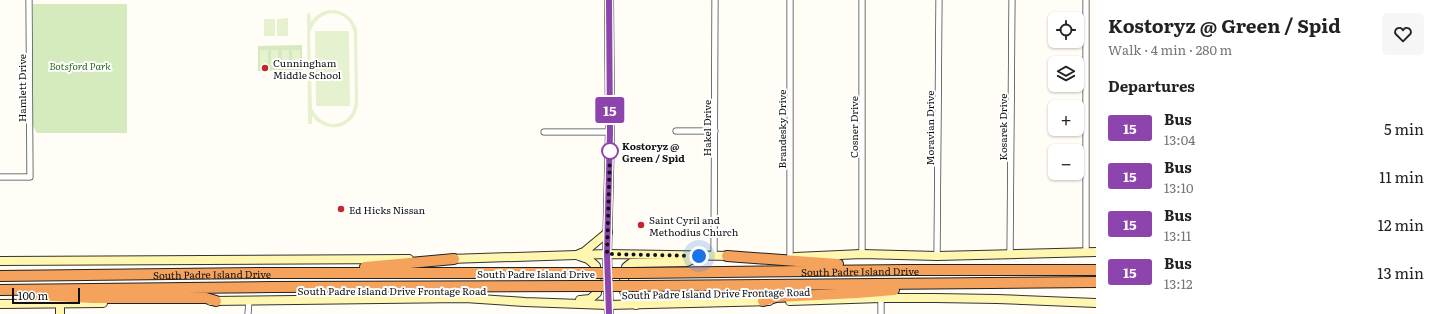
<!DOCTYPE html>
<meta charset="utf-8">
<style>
body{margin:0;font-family:Literata,serif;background:#f6f6f6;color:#222;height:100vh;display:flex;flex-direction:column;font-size:15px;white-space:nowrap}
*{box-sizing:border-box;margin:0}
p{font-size:13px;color:#767676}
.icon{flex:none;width:22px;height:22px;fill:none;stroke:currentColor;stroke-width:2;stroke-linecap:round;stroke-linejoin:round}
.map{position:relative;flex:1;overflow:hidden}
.panel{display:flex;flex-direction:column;background:#fff;width:340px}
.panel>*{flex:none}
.badge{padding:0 8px;border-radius:3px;font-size:14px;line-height:26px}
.fabs{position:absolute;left:1048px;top:12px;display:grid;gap:8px}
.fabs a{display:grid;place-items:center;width:36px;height:36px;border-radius:6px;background:#fff;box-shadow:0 1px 3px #0004;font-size:20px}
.scale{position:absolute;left:12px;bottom:10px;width:68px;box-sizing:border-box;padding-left:4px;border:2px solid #111;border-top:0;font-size:11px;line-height:14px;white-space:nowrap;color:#111;-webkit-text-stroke:3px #fff;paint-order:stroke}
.you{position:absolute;width:20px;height:20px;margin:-10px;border:3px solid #fff;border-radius:50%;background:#1a73e8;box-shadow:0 0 0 6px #1a73e833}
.map>.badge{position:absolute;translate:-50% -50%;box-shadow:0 0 0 2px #fff}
h2{padding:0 12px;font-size:15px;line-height:36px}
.round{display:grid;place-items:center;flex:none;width:42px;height:42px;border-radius:6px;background:#f6f6f6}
.head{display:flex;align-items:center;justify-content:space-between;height:68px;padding:0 12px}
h1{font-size:19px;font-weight:700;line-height:30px}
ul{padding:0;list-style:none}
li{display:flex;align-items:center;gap:12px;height:48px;padding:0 12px}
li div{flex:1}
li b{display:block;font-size:15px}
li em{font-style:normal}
li .badge{min-width:44px;font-weight:700;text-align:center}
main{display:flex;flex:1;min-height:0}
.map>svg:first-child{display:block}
.green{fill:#d5ebbd}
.pitch{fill:#e6f2cf;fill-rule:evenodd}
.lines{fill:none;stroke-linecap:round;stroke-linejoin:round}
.street-casing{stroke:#444;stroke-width:7}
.secondary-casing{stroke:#333;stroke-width:10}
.highway-casing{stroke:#222;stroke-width:12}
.street{stroke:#fff;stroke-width:5.5}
.secondary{stroke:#fff6b0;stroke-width:8}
.highway{stroke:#f5a25d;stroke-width:10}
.highway-bridge-casing{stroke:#222;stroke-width:12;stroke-linecap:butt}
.highway-bridge{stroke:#f5a25d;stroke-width:10}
.line-casing{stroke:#fff;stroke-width:9}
.line{stroke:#8e44ad;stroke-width:6}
.walk{stroke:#111;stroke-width:4;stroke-dasharray:0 7.2}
.poi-dot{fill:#c4262e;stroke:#fff;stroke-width:1.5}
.stop-dot{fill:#fff;stroke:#8e44ad;stroke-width:2}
.labels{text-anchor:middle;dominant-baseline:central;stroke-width:4;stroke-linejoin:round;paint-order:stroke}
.poi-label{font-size:10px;fill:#111;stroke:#fff;text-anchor:start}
.park-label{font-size:10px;font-style:italic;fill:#2f6b1f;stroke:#fff}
.street-label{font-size:10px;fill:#111;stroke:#fff}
.stop-label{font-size:10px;font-weight:bold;fill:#111;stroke:#fff;text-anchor:start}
</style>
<main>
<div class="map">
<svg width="1096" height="314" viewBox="0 0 1096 314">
<rect width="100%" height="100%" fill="#fffdf5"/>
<g class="green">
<path d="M33 4H127V133H37L33 126Z"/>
<path d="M302 45V70L258 71V46Z"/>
</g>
<g class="pitch">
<path d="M335 10C346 12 354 19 357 30L358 104C355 129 327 135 312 116V124H308L307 14 310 13 311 22C317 13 324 10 335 10ZM332 13C345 14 352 22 354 34L355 102C352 128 323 132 312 108L310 33C314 21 320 15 332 13Z"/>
<path d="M288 18V36H277V19Z"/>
<rect x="264" y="19" width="11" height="17"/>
<path d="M315 31H349L350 106H316Z"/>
<rect x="260" y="50" width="8" height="16"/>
<rect x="271" y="50" width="7" height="16"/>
<rect x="282" y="50" width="7" height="16"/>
<rect x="292" y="50" width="8" height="16"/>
</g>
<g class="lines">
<defs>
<g id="street">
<path d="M676 131H715"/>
<path d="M544 132H610"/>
<path d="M0 177H30L29 0"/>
<path d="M1086 252V0"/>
<path d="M862 254V0"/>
<path d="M1010 254 1012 0"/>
<path d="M714 256 715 0"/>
<path d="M937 256 939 0"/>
<path d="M790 257V0"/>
<path d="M881 298V314"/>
<path d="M248 314 249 300"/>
</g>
<g id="secondary">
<path d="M579 254 584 252 608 232"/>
<path d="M579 256 588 259 596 266 597 293 590 299 580 300"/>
<path d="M795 257 862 254 937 256 1096 252"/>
<path d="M449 259 607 254 733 256"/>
<path d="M0 261 409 259"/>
<path d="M211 301 465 298 525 302 608 305 769 301"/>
<path d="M790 301 881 298H935L997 299 1096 303"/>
<path d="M0 304 103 303"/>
<path d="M60 304V314"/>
<path d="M636 305C618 292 624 286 626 267L631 263 687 262 699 256"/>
<path d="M609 314 607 254 610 132 609 0"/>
</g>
<g id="highway">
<path d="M727 256 838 264"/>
<path d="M365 267 454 259"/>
<path id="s1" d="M638 273 906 270H1096"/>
<path id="s2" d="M0 276 256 273H582"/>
<path d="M637 286 1096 282"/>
<path d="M0 290 271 287 581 286"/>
<path d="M35 295 93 298H206L216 301"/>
<path d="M763 301 776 297 857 293 894 290"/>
</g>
</defs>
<use href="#street" class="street-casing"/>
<use href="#secondary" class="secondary-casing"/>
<use href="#highway" class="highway-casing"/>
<use href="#street" class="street"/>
<use href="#secondary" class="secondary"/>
<use href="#highway" class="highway"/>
<defs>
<g id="highway-bridge">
<path d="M582 273H638"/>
<path d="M581 286H637"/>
</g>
</defs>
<use href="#highway-bridge" class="highway-bridge-casing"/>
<use href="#highway-bridge" class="highway-bridge"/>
</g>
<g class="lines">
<defs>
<path id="line" d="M609 314 607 254 610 132 609 0"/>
</defs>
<use href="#line" class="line-casing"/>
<use href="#line" class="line"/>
<path class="walk" d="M610 151 607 254 699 256"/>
</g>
<g class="poi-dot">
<circle cx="265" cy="68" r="4"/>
<circle cx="341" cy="209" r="4"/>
<circle cx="641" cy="225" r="4"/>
</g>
<circle class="stop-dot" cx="610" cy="151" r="8"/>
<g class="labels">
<g class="poi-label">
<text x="273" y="62">Cunningham<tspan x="273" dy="12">Middle School</tspan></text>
<text x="349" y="209">Ed Hicks Nissan</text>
<text x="649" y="219">Saint Cyril and<tspan x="649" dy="12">Methodius Church</tspan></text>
</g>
<g class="park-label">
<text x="80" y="65">Botsford Park</text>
</g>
<g class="street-label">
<text transform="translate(21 88) rotate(-90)">Hamlett Drive</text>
<text transform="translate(853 127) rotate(-90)">Cosner Drive</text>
<text transform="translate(1002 127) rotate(-90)">Kosarek Drive</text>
<text transform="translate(706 128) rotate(-90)">Hakel Drive</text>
<text transform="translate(929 128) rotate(-90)">Moravian Drive</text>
<text transform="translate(781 129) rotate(-90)">Brandesky Drive</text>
<text stroke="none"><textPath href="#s1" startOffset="222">South Padre Island Drive</textPath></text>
<text x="536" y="273">South Padre Island Drive</text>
<text stroke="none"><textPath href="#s2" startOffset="212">South Padre Island Drive</textPath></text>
<text x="392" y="290">South Padre Island Drive Frontage Road</text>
<text transform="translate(716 293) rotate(-1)">South Padre Island Drive Frontage Road</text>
</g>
<g class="stop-label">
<text x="622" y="145">Kostoryz @<tspan x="622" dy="12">Green / Spid</tspan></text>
</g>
</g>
</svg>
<div class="fabs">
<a><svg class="icon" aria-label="locate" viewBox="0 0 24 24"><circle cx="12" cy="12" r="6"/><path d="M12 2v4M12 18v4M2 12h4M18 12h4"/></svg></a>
<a><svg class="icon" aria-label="layers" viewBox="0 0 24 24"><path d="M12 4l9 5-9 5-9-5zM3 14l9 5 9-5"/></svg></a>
<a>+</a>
<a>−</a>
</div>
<div class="scale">100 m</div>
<div class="you" style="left:699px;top:256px"></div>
<b class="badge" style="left:610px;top:110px;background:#8e44ad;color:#fff">15</b>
</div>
<section class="panel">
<div class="head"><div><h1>Kostoryz @ Green / Spid</h1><p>Walk · 4 min · 280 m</p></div><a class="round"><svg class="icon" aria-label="heart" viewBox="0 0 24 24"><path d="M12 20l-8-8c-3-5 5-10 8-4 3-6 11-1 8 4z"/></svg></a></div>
<h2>Departures</h2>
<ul>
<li><span class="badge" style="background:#8e44ad;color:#fff">15</span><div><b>Bus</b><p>13:04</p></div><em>5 min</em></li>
<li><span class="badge" style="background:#8e44ad;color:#fff">15</span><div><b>Bus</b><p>13:10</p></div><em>11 min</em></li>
<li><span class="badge" style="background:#8e44ad;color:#fff">15</span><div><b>Bus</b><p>13:11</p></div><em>12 min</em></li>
<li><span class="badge" style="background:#8e44ad;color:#fff">15</span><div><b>Bus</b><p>13:12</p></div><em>13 min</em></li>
</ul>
</section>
</main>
